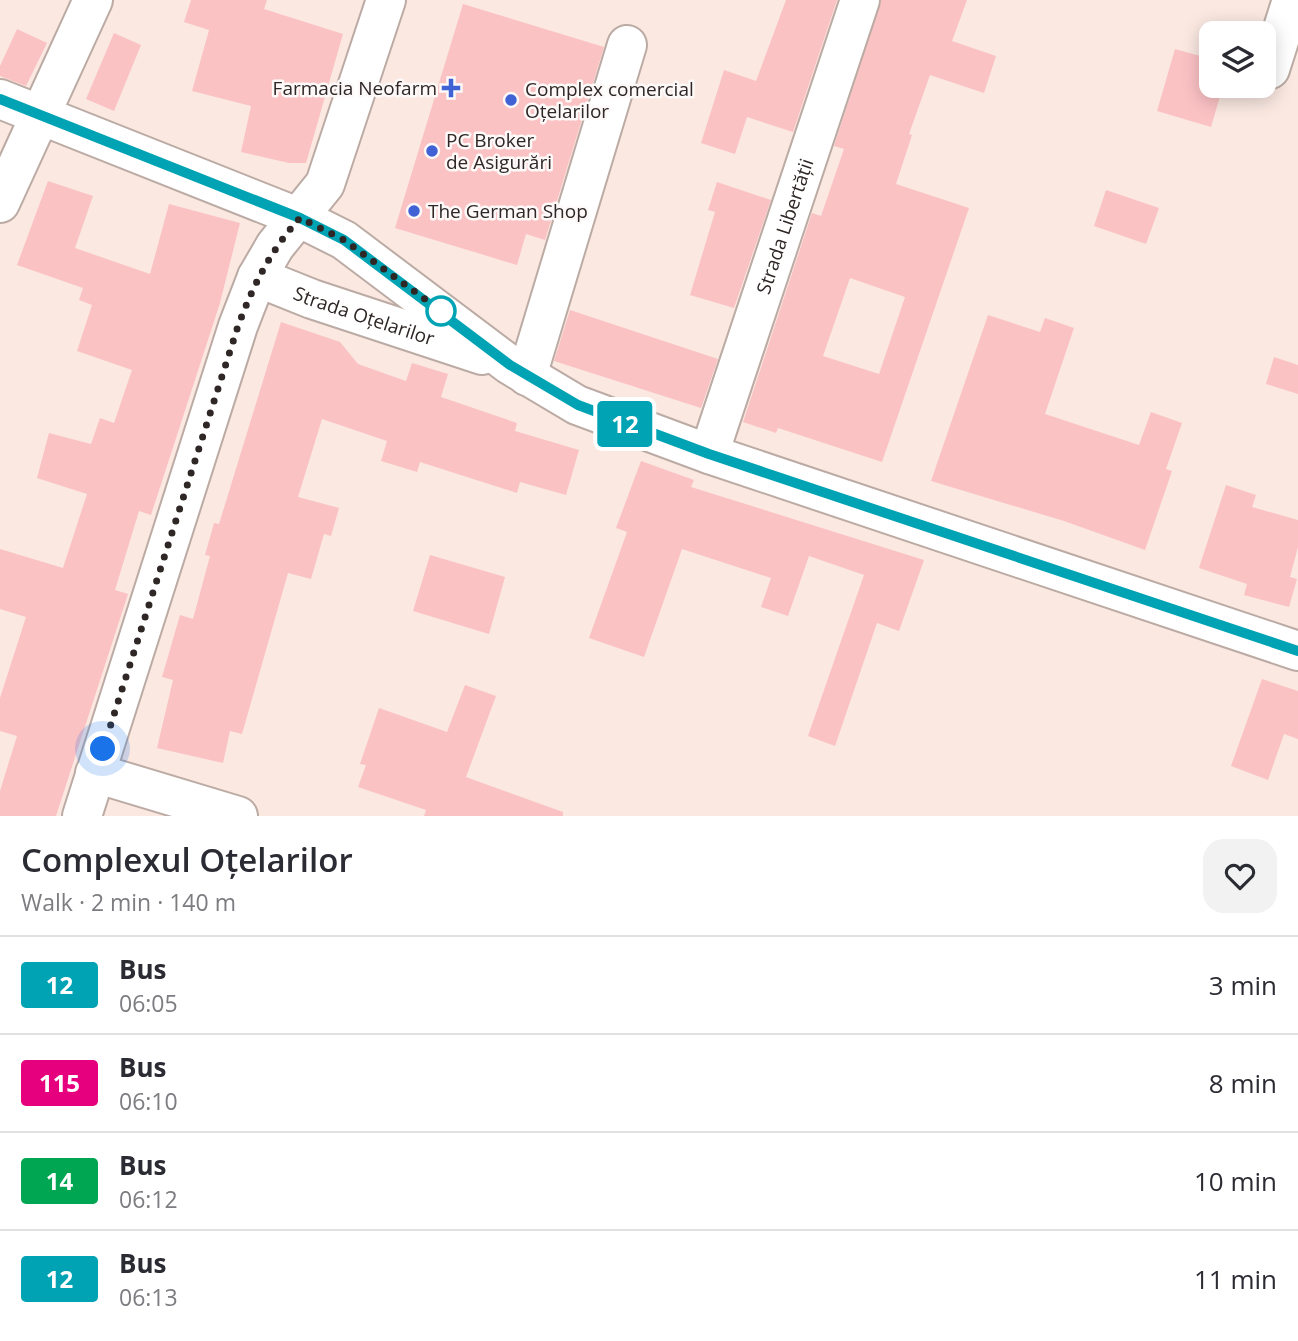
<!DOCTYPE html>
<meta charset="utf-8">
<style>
body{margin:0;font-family:"Open Sans",sans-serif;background:#f2f2f3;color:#2b2b33;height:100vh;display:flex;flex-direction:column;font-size:26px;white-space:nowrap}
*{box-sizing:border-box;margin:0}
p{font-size:23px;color:#7c7c81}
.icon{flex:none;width:38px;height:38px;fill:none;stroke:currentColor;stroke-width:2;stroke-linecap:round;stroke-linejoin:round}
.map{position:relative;height:816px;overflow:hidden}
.details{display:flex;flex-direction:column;background:#fff;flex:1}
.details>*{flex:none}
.badge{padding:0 14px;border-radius:5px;font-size:24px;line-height:46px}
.fabs{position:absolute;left:1199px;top:21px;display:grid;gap:14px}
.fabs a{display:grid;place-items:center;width:77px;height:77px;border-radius:14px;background:#fff;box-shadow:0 4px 18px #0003;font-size:35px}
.you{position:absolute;width:35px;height:35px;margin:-18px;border:5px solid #fff;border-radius:50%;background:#1a73e8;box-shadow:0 0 0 10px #1a73e833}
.map>.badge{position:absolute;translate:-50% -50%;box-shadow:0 0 0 4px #fff}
.round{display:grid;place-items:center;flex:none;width:74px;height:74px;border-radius:21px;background:#f2f2f3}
.overview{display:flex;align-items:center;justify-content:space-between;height:119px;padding:0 21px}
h1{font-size:33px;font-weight:600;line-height:52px}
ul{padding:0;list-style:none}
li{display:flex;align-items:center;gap:21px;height:98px;padding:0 21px;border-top:2px solid #e1e1e2}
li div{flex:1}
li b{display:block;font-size:26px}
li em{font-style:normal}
li .badge{min-width:77px;font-weight:700;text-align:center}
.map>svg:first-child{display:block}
.building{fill:#fbc2c4;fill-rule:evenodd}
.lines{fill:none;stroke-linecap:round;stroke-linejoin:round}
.minor-casing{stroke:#bbaba4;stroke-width:42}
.minor{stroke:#fff;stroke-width:38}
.line-casing{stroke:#fff;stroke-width:16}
.line{stroke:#00a3b4;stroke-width:10}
.walk{stroke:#2e2725;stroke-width:7;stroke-dasharray:0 12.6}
.poi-dot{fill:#4162d4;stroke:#fdf9f8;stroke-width:2.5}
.stop-dot{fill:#fff;stroke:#00a3b4;stroke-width:3.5}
.labels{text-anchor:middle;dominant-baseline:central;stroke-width:5;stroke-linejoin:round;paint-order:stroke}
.poi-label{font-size:19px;fill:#2e2725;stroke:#fdf9f8;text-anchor:start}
.street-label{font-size:19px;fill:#2e2725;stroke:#fdf9f8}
</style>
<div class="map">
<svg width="1298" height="816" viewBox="0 0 1298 816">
<rect width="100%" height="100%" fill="#fae8e1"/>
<g class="building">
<path d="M191 0H267L264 9 343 34 306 163H289L241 152 251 106 192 91 209 30 184 22Z"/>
<path d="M786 0H837L793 132 747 117 735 154 701 143 724 70 756 81Z"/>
<path d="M881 0H967L952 41 996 56 984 93 930 75 909 134 912 135 896 184 969 208 882 462 778 428 776 433 743 422 812 213 821 216 844 149 834 146ZM850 278 905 297 879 374 823 356Z"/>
<path d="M463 4 604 47 545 240 526 234 517 265 395 228Z"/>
<path d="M17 29 47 43 26 86 0 76V66Z"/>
<path d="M114 33 141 45 114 111 86 99Z"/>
<path d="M1175 49 1211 59V86H1223L1211 127 1157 111Z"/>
<path d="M48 181 93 196 75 248 150 274 169 204 240 223 220 303 151 515 139 511 115 590 128 594 56 816H0V791L17 736 0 731V698L26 617 0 609V549L63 568 87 494 37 478 49 433 91 444 100 418 114 423 132 370 77 351 92 305 79 300 83 288 17 265Z"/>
<path d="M717 182 771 200 734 308 690 295 715 212 708 210Z"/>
<path d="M1106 190 1159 208 1146 244 1094 226Z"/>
<path d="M570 310 718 359 701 408 554 361Z"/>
<path d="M988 315 1040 332 1045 318 1074 328 1045 414 1139 445 1151 412 1182 423 1166 469 1172 471 1145 550 1064 521 931 481Z"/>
<path d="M281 322 340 342 358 364 406 381 412 363 448 374 441 397 517 423 515 431 579 450 566 495 520 482 517 493 420 462 417 472 381 461 387 441 322 419 298 497 339 508 331 536 324 534 311 579 288 573 242 734 230 731 223 763 157 748 173 680 162 677 180 615 193 619 210 556 205 555 214 523 219 524Z"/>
<path d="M1274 357 1298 365V394L1266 384Z"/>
<path d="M641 461 694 480 691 487 924 560 899 631 877 623 835 746 808 736 864 575 809 556 788 616 761 607 771 578 682 549 644 657 589 638 627 532 616 528Z"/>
<path d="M1226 485 1256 495 1252 507 1298 520V547L1290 577 1297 579 1289 607 1244 595 1247 584 1199 568Z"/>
<path d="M430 555 505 577 489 634 413 611Z"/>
<path d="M1262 679 1298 691V739L1284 734 1268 780 1231 766Z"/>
<path d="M465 685 496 696 466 777 563 812V816H424L426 810 358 787 366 765 360 764 379 708 447 732Z"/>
</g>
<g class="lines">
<defs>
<g id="minor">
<path d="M1270 69 1292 0"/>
<path d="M0 99 300 218 344 240 510 365 577 405 709 454 1298 651"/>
<path d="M0 203 93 0"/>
<path id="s1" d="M257 277 312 299 482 355"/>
<path d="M527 376 627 45"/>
<path id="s2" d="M709 454 860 0"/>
<path d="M95 773 238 816"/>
<path d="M82 816 238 326 257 277 275 246 325 184 386 0"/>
</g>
</defs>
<use href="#minor" class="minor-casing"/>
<use href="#minor" class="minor"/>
</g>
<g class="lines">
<defs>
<path id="line" d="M0 99 300 218 344 240 510 365 578 405 709 454 1298 651"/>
</defs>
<use href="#line" class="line-casing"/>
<use href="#line" class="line"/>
<path class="walk" d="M103 749 238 326C254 284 270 251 300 218L344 240 444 313 441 311"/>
</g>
<g class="poi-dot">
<path d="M447.5 77.5h7v7h7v7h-7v7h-7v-7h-7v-7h7z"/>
<circle cx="511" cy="100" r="7"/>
<circle cx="432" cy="151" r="7"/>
<circle cx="414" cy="211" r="7"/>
</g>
<circle class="stop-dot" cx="441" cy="311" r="14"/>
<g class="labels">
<g class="poi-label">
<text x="437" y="88" text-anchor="end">Farmacia Neofarm</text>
<text x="525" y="89">Complex comercial<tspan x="525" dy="22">Oțelarilor</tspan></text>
<text x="446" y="140">PC Broker<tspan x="446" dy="22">de Asigurări</tspan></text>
<text x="428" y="211">The German Shop</text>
</g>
<g class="street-label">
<text stroke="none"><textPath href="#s2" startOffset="240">Strada Libertății</textPath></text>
<text stroke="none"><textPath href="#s1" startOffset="114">Strada Oțelarilor</textPath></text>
</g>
</g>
</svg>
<div class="fabs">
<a><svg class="icon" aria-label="layers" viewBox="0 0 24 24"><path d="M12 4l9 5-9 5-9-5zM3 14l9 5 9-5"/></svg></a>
</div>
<div class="you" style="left:103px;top:749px"></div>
<b class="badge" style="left:625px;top:424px;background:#00a3b4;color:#fff">12</b>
</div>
<section class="details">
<div class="overview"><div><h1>Complexul Oțelarilor</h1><p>Walk · 2 min · 140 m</p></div><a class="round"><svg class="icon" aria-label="heart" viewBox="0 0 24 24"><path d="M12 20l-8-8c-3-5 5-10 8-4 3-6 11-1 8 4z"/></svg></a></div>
<ul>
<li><span class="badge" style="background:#00a3b4;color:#fff">12</span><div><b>Bus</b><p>06:05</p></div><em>3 min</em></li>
<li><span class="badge" style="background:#e6007e;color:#fff">115</span><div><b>Bus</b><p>06:10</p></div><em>8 min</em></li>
<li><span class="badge" style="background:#00a651;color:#fff">14</span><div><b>Bus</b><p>06:12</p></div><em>10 min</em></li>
<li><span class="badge" style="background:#00a3b4;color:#fff">12</span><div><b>Bus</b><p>06:13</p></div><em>11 min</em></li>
</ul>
</section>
